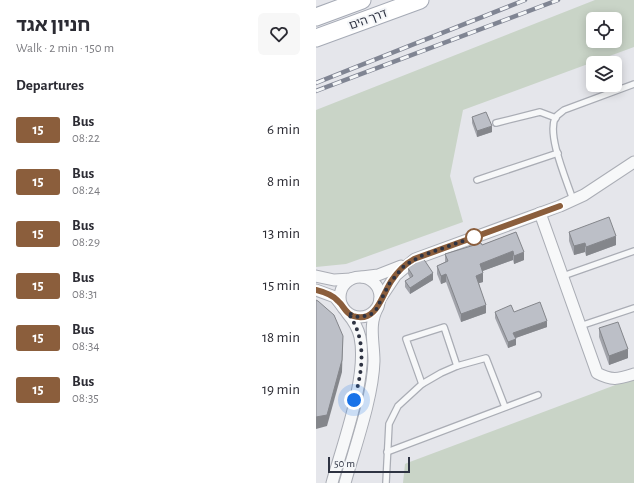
<!DOCTYPE html>
<meta charset="utf-8">
<style>
body{margin:0;font-family:"Alegreya Sans","Noto Sans Hebrew",sans-serif;background:#f7f7f7;color:#2b2b33;height:100vh;display:flex;flex-direction:column;font-size:15px;white-space:nowrap}
*{box-sizing:border-box;margin:0}
p{font-size:13px;color:#7c7c81}
.icon{flex:none;width:22px;height:22px;fill:none;stroke:currentColor;stroke-width:2;stroke-linecap:round;stroke-linejoin:round}
.map{position:relative;flex:1;overflow:hidden}
.drawer{display:flex;flex-direction:column;background:#fff;width:316px}
.drawer>*{flex:none}
.badge{padding:0 8px;border-radius:3px;font-size:14px;line-height:26px}
.fabs{position:absolute;left:270px;top:12px;display:grid;gap:8px}
.fabs a{display:grid;place-items:center;width:36px;height:36px;border-radius:6px;background:#fff;box-shadow:0 2px 10px #0003;font-size:20px}
.scale{position:absolute;left:12px;bottom:10px;width:82px;box-sizing:border-box;padding-left:4px;border:2px solid #2e3342;border-top:0;font-size:11px;line-height:14px;white-space:nowrap;color:#2e3342;-webkit-text-stroke:3px #f4f6f8;paint-order:stroke}
.you{position:absolute;width:20px;height:20px;margin:-10px;border:3px solid #fff;border-radius:50%;background:#1a73e8;box-shadow:0 0 0 6px #1a73e833}
.map>.badge{position:absolute;translate:-50% -50%;box-shadow:0 0 0 2px #fff}
h2{padding:0 16px;font-size:15px;line-height:36px}
.round{display:grid;place-items:center;flex:none;width:42px;height:42px;border-radius:6px;background:#f7f7f7}
.headline{display:flex;align-items:center;justify-content:space-between;height:68px;padding:0 16px}
h1{font-size:19px;font-weight:700;line-height:30px}
ul{padding:0;list-style:none}
li{display:flex;align-items:center;gap:12px;height:52px;padding:0 16px}
li div{flex:1}
li b{display:block;font-size:15px}
li em{font-style:normal}
li .badge{min-width:44px;font-weight:700;text-align:center}
main{display:flex;flex:1;min-height:0}
.map>svg:first-child{display:block}
.green{fill:#c9d4c7;fill-rule:evenodd}
.lines{fill:none;stroke-linecap:round;stroke-linejoin:round}
.lane-casing{stroke:#aaadb5;stroke-width:8}
.street-casing{stroke:#aaadb5;stroke-width:13}
.primary-casing{stroke:#a5aab5;stroke-width:19}
.lane{stroke:#f7f8f9;stroke-width:5.5}
.street{stroke:#f7f8f9;stroke-width:11}
.primary{stroke:#fff;stroke-width:17}
.rail-casing{stroke:#808593;stroke-width:4.5}
.rail{stroke:#f4f6f8;stroke-width:3;stroke-dasharray:9;stroke-linecap:butt}
.wall{fill:#a2a4ab}
.shaded-wall{fill:#84868b}
.building{fill:#bcbfc7;stroke:#84868b}
.line-casing{stroke:#fff;stroke-width:9}
.line{stroke:#8b5e3c;stroke-width:6}
.walk{stroke:#2e3342;stroke-width:4;stroke-dasharray:0 7.2}
.stop-dot{fill:#fff;stroke:#8b5e3c;stroke-width:2}
.labels{text-anchor:middle;dominant-baseline:central;stroke-width:4;stroke-linejoin:round;paint-order:stroke}
.street-label{font-size:12px;fill:#2e3342;stroke:#f4f6f8}
</style>
<main>
<section class="drawer">
<div class="headline"><div><h1>חניון אגד</h1><p>Walk · 2 min · 150 m</p></div><a class="round"><svg class="icon" aria-label="heart" viewBox="0 0 24 24"><path d="M12 20l-8-8c-3-5 5-10 8-4 3-6 11-1 8 4z"/></svg></a></div>
<h2>Departures</h2>
<ul>
<li><span class="badge" style="background:#8b5e3c;color:#fff">15</span><div><b>Bus</b><p>08:22</p></div><em>6 min</em></li>
<li><span class="badge" style="background:#8b5e3c;color:#fff">15</span><div><b>Bus</b><p>08:24</p></div><em>8 min</em></li>
<li><span class="badge" style="background:#8b5e3c;color:#fff">15</span><div><b>Bus</b><p>08:29</p></div><em>13 min</em></li>
<li><span class="badge" style="background:#8b5e3c;color:#fff">15</span><div><b>Bus</b><p>08:31</p></div><em>15 min</em></li>
<li><span class="badge" style="background:#8b5e3c;color:#fff">15</span><div><b>Bus</b><p>08:34</p></div><em>18 min</em></li>
<li><span class="badge" style="background:#8b5e3c;color:#fff">15</span><div><b>Bus</b><p>08:35</p></div><em>19 min</em></li>
</ul>
</section>
<div class="map">
<svg width="318" height="483" viewBox="0 0 318 483">
<rect width="100%" height="100%" fill="#e5e6eb"/>
<g class="green">
<path d="M279 0H318V47L147 110 134 176 147 222 30 264 0 267V110ZM277 19H299V41H277Z"/>
<path d="M318 378V483H87L89 464 91 463Z"/>
</g>
<g class="lines">
<defs>
<g id="lane">
<path d="M180 123 224 112 240 118"/>
<path d="M161 180 242 153"/>
<path d="M257 200C251 181 231 136 239 118 241 115 246 112 248 110L318 84"/>
<path d="M247 276 318 251"/>
<path d="M264 326 318 308"/>
<path d="M106 384 90 339 128 327 141 366"/>
<path d="M71 452 222 395"/>
<path d="M70 483 73 424 82 406 106 384 125 373 141 366 170 358 189 407"/>
</g>
<g id="street">
<path d="M224 213 281 373C296 381 302 379 318 374"/>
<path d="M0 276 18 280 35 279"/>
<circle cx="44" cy="297" r="20"/>
<path d="M46 277 62 275 85 266"/>
<path d="M0 290 19 297 26 306"/>
<path d="M64 299 80 275 99 259 244 206 268 195 318 162"/>
<path d="M16 483C27 443 52 377 44 337 42 328 37 320 31 313"/>
<path d="M29 483C39 447 57 397 58 361 58 342 52 324 62 307"/>
</g>
<g id="primary">
<path d="M0 17 46 0"/>
<path d="M0 38 104 0"/>
</g>
</defs>
<use href="#lane" class="lane-casing"/>
<use href="#street" class="street-casing"/>
<use href="#primary" class="primary-casing"/>
<use href="#lane" class="lane"/>
<use href="#street" class="street"/>
<use href="#primary" class="primary"/>
<defs>
<g id="rail">
<path d="M0 83 209 0"/>
<path d="M0 91 242 0"/>
</g>
</defs>
<use href="#rail" class="rail-casing"/>
<use href="#rail" class="rail"/>
</g>
<g class="wall">
<path d="M156 117 176 132 161 137 156 123Z"/>
<path d="M200 232 208 260 198 264 197 260 166 271 167 282 163 283 170 313 145 322 130 282 125 284 121 274V266L129 262V254L166 245Z"/>
<path d="M253 232 300 245 270 256 269 252 258 255 253 241Z"/>
<path d="M92 268 117 280 94 294 89 287V281L94 278 92 274Z"/>
<path d="M179 312H198L231 327 199 338 200 345 192 348 179 318Z"/>
<path d="M283 328 312 358 293 365 283 337Z"/>
</g>
<g class="shaded-wall">
<path d="M176 126V132L161 137V131Z"/>
<path d="M300 236V245L270 256V247Z"/>
<path d="M269 243V252L258 255V246Z"/>
<path d="M197 251V260L164 272V264Z"/>
<path d="M208 252V260L198 264V256Z"/>
<path d="M117 273V280L94 294V288Z"/>
<path d="M167 273V282L160 284V276Z"/>
<path d="M130 274V282L125 284V276Z"/>
<path d="M170 305V313L145 322V314Z"/>
<path d="M231 321V327L197 339V333Z"/>
<path d="M27 336 26 372 11 426 0 429V417Z"/>
<path d="M200 339V345L192 348V342Z"/>
<path d="M312 349V358L293 365V356Z"/>
</g>
<g class="building">
<path d="M170 112 176 126 161 131 156 117Z"/>
<path d="M293 217 300 236 270 247 269 243 258 246 253 232Z"/>
<path d="M200 232 208 252 198 256 197 251 164 264 167 273 160 276 170 305 145 314 130 274 125 276 121 266 132 261 129 254 165 243 166 245Z"/>
<path d="M107 258 117 273 94 288 89 281 97 276 92 268Z"/>
<path d="M0 300 2 301 18 315 27 336 26 360 11 415 0 417Z"/>
<path d="M224 302 231 321 197 333 200 339 192 342 179 312 195 305 198 312Z"/>
<path d="M302 322 312 349 293 356 283 328Z"/>
</g>
<g class="lines">
<defs>
<path id="line" d="M0 290C8 292 17 295 22 301 28 306 29 313 37 316 61 324 66 294 76 280 82 271 89 264 98 259L244 206"/>
</defs>
<use href="#line" class="line-casing"/>
<use href="#line" class="line"/>
<path class="walk" d="M38 400C47 370 51 339 32 313L42 317 54 315 60 310 73 284 88 266 105 256 158 237"/>
</g>
<circle class="stop-dot" cx="158" cy="237" r="8"/>
<g class="labels">
<g class="street-label">
<text transform="translate(52 19) rotate(-20)">דרך הים</text>
</g>
</g>
</svg>
<div class="fabs">
<a><svg class="icon" aria-label="locate" viewBox="0 0 24 24"><circle cx="12" cy="12" r="6"/><path d="M12 2v4M12 18v4M2 12h4M18 12h4"/></svg></a>
<a><svg class="icon" aria-label="layers" viewBox="0 0 24 24"><path d="M12 4l9 5-9 5-9-5zM3 14l9 5 9-5"/></svg></a>
</div>
<div class="scale">50 m</div>
<div class="you" style="left:38px;top:400px"></div>
</div>
</main>
